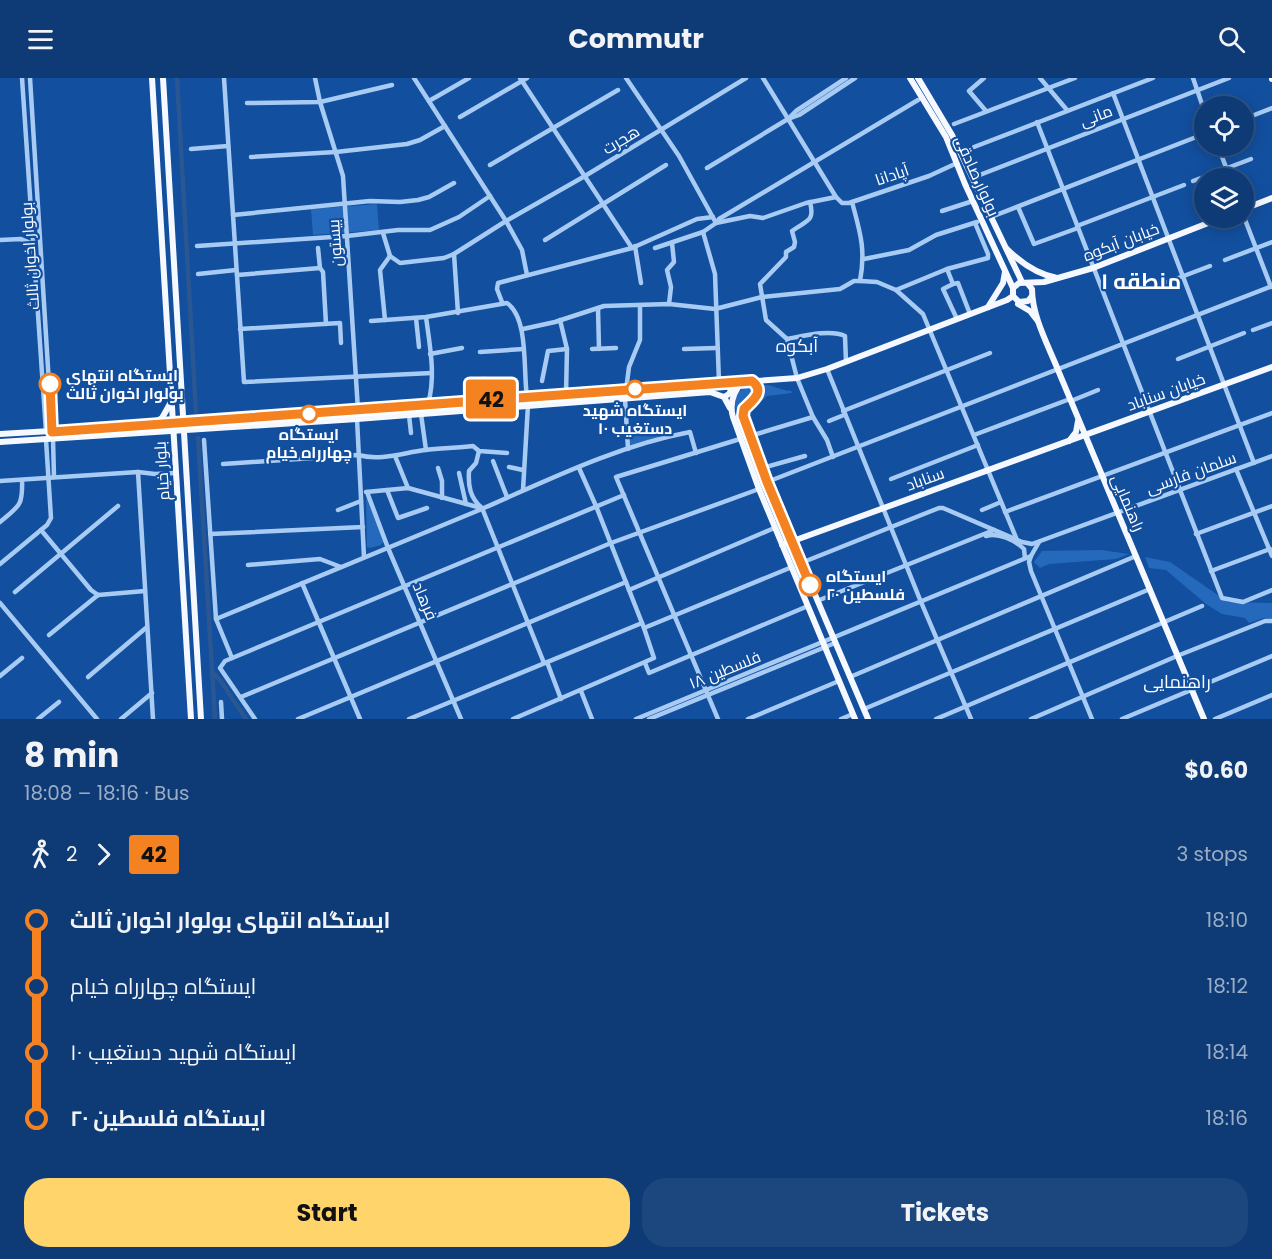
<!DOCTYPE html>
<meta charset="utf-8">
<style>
body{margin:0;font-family:Poppins,Cairo,sans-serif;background:#1c467e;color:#f1f3f6;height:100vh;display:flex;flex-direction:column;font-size:22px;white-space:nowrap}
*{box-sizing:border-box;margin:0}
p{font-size:20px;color:#9badc5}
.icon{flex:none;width:33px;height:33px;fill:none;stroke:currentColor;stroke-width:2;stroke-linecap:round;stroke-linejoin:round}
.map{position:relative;height:641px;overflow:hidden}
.drawer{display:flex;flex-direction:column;background:#0e3b76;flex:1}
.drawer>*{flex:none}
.badge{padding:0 12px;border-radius:4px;font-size:21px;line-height:39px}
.fabs{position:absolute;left:1194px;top:18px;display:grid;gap:12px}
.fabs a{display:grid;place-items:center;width:60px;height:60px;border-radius:50%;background:#0e3b76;box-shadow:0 3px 15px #0003,0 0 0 2px #2e5588;font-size:30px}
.map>.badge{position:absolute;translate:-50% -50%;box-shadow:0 0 0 3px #fff}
.legs{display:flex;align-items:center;gap:9px;height:66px;padding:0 24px;font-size:20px}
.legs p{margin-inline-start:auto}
.headline{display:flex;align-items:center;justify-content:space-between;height:102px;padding:0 24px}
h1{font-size:33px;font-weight:700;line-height:45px}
.cta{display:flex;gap:12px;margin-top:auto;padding:12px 24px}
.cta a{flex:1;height:69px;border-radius:24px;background:#ffd46b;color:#111;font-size:24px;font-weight:700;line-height:69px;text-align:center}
.cta a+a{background:#1c467e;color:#f1f3f6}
ul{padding:0 24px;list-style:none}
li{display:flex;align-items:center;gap:21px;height:66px;font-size:22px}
li i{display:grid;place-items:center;width:9px;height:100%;margin:0 8px;background:currentColor}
li i::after{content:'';width:15px;height:15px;margin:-8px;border:4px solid;border-radius:50%;background:#0e3b76}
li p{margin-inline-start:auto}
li:first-child i{background:linear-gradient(#0000 50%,currentColor 0)}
li:last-child i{background:linear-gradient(currentColor 50%,#0000 0)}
header{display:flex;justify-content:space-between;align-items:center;height:78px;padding:0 24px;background:#0e3b76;font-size:27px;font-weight:700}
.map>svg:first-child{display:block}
.green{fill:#2569bc}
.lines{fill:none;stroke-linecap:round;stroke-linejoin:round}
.canal{stroke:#2a5791;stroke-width:4.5}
.minor{stroke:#a8cbf4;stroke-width:4.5}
.major{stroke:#f5f9ff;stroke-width:6}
.line-1-casing{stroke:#fff;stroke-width:14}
.line-1{stroke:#f58220;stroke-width:9}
.stop-1-dot{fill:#fff;stroke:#f58220;stroke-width:3}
.labels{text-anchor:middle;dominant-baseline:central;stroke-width:4.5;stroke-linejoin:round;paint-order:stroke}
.street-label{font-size:16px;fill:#fff;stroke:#124f9e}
.stop-label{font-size:16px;font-weight:bold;fill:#fff;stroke:#124f9e;text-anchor:start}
.neighbourhood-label{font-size:18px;fill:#fff;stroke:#124f9e}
.district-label{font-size:22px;font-weight:bold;fill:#fff;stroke:#124f9e}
</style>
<header><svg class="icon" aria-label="menu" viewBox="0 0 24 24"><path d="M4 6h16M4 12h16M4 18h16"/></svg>Commutr<svg class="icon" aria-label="search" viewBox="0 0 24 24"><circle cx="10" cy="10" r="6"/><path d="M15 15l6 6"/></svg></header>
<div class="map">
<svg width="1272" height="641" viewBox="0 0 1272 641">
<rect width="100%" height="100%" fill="#124f9e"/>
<g class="green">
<path d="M377 126 379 152 313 157 311 131Z"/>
<path d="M762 307C773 306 779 312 791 313L792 315 767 318 749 335 746 334 760 318Z"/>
<path d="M745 309 753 311 754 316 737 337C733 326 735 315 745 309Z"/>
<path d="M628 351 658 355 659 358 658 360 630 368Z"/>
<path d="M366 420 369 422 384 463 381 467 370 470 367 469Z"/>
<path d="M1101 472 1129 476 1116 481 1049 486 1040 490 1034 484 1042 473Z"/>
<path d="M1145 479 1170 484 1228 524 1272 525V541L1264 540 1249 545 1245 540 1222 536 1206 526 1166 492 1149 490Z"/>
</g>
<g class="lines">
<g class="canal">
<path d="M177 0 196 334"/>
<path d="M198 360 215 641"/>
<path d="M213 595 220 602 246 641"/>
</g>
<g class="minor">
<path d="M22 0 46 354"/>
<path d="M30 0 52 354"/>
<path d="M224 0 244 304 432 295"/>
<path d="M315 0 320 24 343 98 358 332"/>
<path d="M414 0 506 143 522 172 527 197"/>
<path d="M520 0 632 170"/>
<path d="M626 0 679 78 716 145 719 141 918 22"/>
<path d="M763 0 836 119 842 125H849L929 98 957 85"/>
<path d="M984 0 969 13 986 33"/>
<path d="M1040 0 1067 32"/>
<path d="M1193 0 1204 32"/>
<path d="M1113 15 1254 385"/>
<path d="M429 23 469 0"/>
<path d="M247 25 320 24 392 7"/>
<path d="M460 39 527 0"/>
<path d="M790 39 796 33 846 0"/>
<path d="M1244 41 1272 30"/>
<path d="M1037 44 1222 520 1243 524 1272 512"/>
<path d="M954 46 1075 0"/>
<path d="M1218 68 1230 100"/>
<path d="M974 69 1153 0"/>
<path d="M191 71 228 68"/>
<path d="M251 79 336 74 407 66 420 62 445 48"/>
<path d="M490 87 618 12"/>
<path d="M707 90 788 41 799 37 855 0"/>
<path d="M972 100 1229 0"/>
<path d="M1193 103 1251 81"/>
<path d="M810 124C815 144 807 142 792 153L795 164 794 169 786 174V179L760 206 766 242 787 261 797 300 813 339 827 362 833 379"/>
<path d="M852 124C860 154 866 171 860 203"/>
<path d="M1018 129 1034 166 1078 150"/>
<path d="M942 133 973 123"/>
<path d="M233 137 370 123 400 124 418 122 429 119 454 105"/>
<path d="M991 139 1204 56"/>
<path d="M1244 139 1271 209"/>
<path d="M1077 148 1184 107"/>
<path d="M703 154 715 196 719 304"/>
<path d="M383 155 390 178 400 185 444 180 454 176 506 143 585 98 746 0"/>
<path d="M0 162 21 161 33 166"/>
<path d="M545 162 666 87"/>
<path d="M197 168 347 158 398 152H430L459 139 490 118"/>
<path d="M635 168 641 205"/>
<path d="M318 170 320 190 323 194 326 246"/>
<path d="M655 170 703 154 716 145 750 138 763 140 806 125 836 119"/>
<path d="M454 176 458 235"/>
<path d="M864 181 909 172 936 157 977 144"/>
<path d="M1225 182 1272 164"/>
<path d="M947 191 953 206"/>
<path d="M198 196 236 192"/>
<path d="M237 197 320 190"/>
<path d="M953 206 943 211 957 241"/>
<path d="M953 206 958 205 970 236"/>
<path d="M1152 210 1210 188"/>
<path d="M896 212 947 191 988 180V176L975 145"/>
<path d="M502 224 497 211 498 205 632 170 697 141 713 139"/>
<path d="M669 226 671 209 667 192 674 184 672 165"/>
<path d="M598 230 599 271"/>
<path d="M426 239C430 269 436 298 428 326"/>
<path d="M416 240 419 269"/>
<path d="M385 242 380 192 390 178"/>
<path d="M560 242 567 271 566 316"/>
<path d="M371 243 426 239 507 225C529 240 523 293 527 319"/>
<path d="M240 251 340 245 341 265"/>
<path d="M523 251 555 244 604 228 669 226 715 231 762 219 840 211 854 203H860L877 204 896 212 923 236 1017 462"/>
<path d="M1253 252 1272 245"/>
<path d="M787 261C803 258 830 251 845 258L846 284"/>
<path d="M592 271 616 270"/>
<path d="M684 271 716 270"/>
<path d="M480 274 523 271"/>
<path d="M430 276 462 270"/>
<path d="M1178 281 1244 255"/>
<path d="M827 291 921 524 971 641"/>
<path d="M542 303 548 273 567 271"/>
<path d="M469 304 485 301 488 322"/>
<path d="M626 312 629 289 640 262V227"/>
<path d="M625 321 628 371"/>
<path d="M1071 323 1098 312"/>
<path d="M843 333 990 275"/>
<path d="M421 336 426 372"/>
<path d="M409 337 411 355"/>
<path d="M357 341 364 479"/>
<path d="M829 343 844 337"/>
<path d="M626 349 663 353 666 359"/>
<path d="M974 357 1070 321"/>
<path d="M750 358 813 339"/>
<path d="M53 361 54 399"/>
<path d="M204 362 216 541 232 580"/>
<path d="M479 373 476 385 469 393C468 408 470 420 482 430L544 585"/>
<path d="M395 378 408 410"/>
<path d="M493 383 507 419"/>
<path d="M223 386 358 377C381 383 402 375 425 372 440 370 457 370 473 368L479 373 507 375"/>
<path d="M509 389 523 392"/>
<path d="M438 390 442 403V420"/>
<path d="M762 390 805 378"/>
<path d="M1236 391 1272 478"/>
<path d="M138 394 153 641"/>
<path d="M459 395 466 426"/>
<path d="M891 401 978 367"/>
<path d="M0 403 138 394 155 396 176 395"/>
<path d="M767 404 1272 208"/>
<path d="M387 412 398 440 427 430"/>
<path d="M523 412 528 327"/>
<path d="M366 414 408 410 481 430"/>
<path d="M367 414 388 470 461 641"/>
<path d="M338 432 361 423"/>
<path d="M982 432 1001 424"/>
<path d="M1005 434 1272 335"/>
<path d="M0 444C19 428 23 428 22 402"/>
<path d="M41 452 91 512 98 517"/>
<path d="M210 456 363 449"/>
<path d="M1196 456 1272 428"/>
<path d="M986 458C998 454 1015 462 1024 471L1025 480"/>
<path d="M1031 478 1029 484 1031 493 1092 641"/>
<path d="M801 485 939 430H943L1022 464 1032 466 1272 378"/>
<path d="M0 486 47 447 51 440 46 362"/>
<path d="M248 487 320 481 341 489"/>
<path d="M1211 493 1270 471"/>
<path d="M302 505 360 641"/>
<path d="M629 512 772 451"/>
<path d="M15 514 118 428"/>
<path d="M98 517 145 513"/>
<path d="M817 523 994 452"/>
<path d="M0 525 97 641"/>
<path d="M216 541C303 505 390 469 477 433 546 403 616 368 690 354L696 375"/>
<path d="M644 550 792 489"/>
<path d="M49 557 98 517"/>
<path d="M547 584 561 621"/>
<path d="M645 585 649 595 808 528"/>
<path d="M0 598 22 580"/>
<path d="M88 599 147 549"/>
<path d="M850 599 1136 478"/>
<path d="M581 613 592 641"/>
<path d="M241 619 611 465 759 411"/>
<path d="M221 624 222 641"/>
<path d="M864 631 1150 511"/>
<path d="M38 641 59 624"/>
<path d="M121 641 152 615"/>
<path d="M255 641 220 590 225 583 624 417"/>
<path d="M298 641 626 504"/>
<path d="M409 641 642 545"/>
<path d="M513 641 654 580 644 550 596 428 579 390"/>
<path d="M636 641 1031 478 1039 464"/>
<path d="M649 641 835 565"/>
<path d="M718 641 616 399 740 361"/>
<path d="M748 641 839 603"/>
<path d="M841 641 853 636"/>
<path d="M936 641 1202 528"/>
<path d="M1031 641 1177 578 1265 543H1272"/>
<path d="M1122 641 1272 578"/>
<path d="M1215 641 1272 617"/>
</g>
<g class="major">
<path d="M152 0 191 641"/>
<path d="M163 0 201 641"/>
<path d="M910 0 946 59 965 106 1013 210"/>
<path d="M918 0 952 57 1022 204"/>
<path d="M1272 0V1"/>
<path d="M1244 131 1272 120"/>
<path d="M1007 171C1021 185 1037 196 1057 200"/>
<path d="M1028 206 1032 211C1032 238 1048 267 1058 292L1204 641"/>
<path d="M1032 218 1028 223 1019 224 1013 218V210L1019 205 1044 204 1093 190 1221 140"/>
<path d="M1018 226 1030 233 1037 242"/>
<path d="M988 229 1003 205 1005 194"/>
<path d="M743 303C733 314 729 325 733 339L759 411 855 641"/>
<path d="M752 303 758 309 759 314 744 331V339L767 404 868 641"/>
<path d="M722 306 728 307 731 312 729 316 724 319"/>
<path d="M153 345 162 340 171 324"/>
<path d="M0 356 203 344 797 300 827 291 1007 222 1013 218"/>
<path d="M1069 363 1076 354 1078 343"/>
<path d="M0 364 357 341 710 314 724 319 730 330"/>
<path d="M782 467 1272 289"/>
</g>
</g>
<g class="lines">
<defs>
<path id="line-1" d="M50 306 52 354 752 303C766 314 752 323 744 331L743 338 767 404 810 507"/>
</defs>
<use href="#line-1" class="line-1-casing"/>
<use href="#line-1" class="line-1"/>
</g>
<g class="stop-1-dot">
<circle cx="50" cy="306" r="10"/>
<circle cx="635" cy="311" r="8"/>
<circle cx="309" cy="336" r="8"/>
<circle cx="810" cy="507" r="10"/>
</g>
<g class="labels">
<g class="street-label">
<text transform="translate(1096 38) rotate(-21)">مانی</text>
<text transform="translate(621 62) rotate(-31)">هجرت</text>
<text transform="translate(892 97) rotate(-19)">آپادانا</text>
<text transform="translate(977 98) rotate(66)">بولوار صادقی</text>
<text transform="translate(1121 164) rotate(-21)">خیابان آبکوه</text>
<text transform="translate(335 165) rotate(-94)">بیستون</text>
<text transform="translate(30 178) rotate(-94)">بولوار اخوان ثالث</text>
<text transform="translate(1166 314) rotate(-20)">خیابان سناباد</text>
<text transform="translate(162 393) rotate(-94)">بلوار خیام</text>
<text transform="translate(1191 395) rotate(-20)">سلمان فارسی</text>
<text transform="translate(925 401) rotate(-20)">سناباد</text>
<text transform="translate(1128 425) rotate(67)">راهنمایی</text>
<text transform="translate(425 523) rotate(67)">فرهاد</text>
<text transform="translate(725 592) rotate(-22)">فلسطین ۱۸</text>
</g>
<g class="stop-label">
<text x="66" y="297">ایستگاه انتهای<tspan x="66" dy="18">بولوار اخوان ثالث</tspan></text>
<text x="635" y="332" text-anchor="middle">ایستگاه شهید<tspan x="635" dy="18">دستغیب ۱۰</tspan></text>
<text x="309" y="356" text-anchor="middle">ایستگاه<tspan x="309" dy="18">چهارراه خیام</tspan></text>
<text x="826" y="498">ایستگاه<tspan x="826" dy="18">فلسطین ٢۰</tspan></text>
</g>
<g class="neighbourhood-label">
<text x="797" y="267">آبکوه</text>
<text x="1177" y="603">راهنمایی</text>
</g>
<g class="district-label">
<text x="1141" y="203">منطقه ۱</text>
</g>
</g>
</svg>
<div class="fabs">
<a><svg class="icon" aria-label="locate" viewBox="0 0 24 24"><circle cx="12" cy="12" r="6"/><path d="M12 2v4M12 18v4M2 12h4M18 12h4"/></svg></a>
<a><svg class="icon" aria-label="layers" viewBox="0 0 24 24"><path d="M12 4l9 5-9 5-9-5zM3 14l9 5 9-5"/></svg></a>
</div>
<b class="badge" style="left:491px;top:321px;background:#f58220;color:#111">42</b>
</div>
<section class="drawer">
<div class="headline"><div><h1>8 min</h1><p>18:08 – 18:16 · Bus</p></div><b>$0.60</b></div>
<div class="legs"><svg class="icon" aria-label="walk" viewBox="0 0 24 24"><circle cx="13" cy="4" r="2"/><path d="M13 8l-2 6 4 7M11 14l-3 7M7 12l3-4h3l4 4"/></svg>2<svg class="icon" aria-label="forward" viewBox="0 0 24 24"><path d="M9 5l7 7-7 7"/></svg><b class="badge" style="background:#f58220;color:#111">42</b><p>3 stops</p></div>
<ul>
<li><i style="color:#f58220"></i><b>ایستگاه انتهای بولوار اخوان ثالث</b><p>18:10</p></li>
<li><i style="color:#f58220"></i><span>ایستگاه چهارراه خیام</span><p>18:12</p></li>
<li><i style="color:#f58220"></i><span>ایستگاه شهید دستغیب ۱۰</span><p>18:14</p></li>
<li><i style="color:#f58220"></i><b>ایستگاه فلسطین ٢۰</b><p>18:16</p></li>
</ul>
<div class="cta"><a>Start</a><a>Tickets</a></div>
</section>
